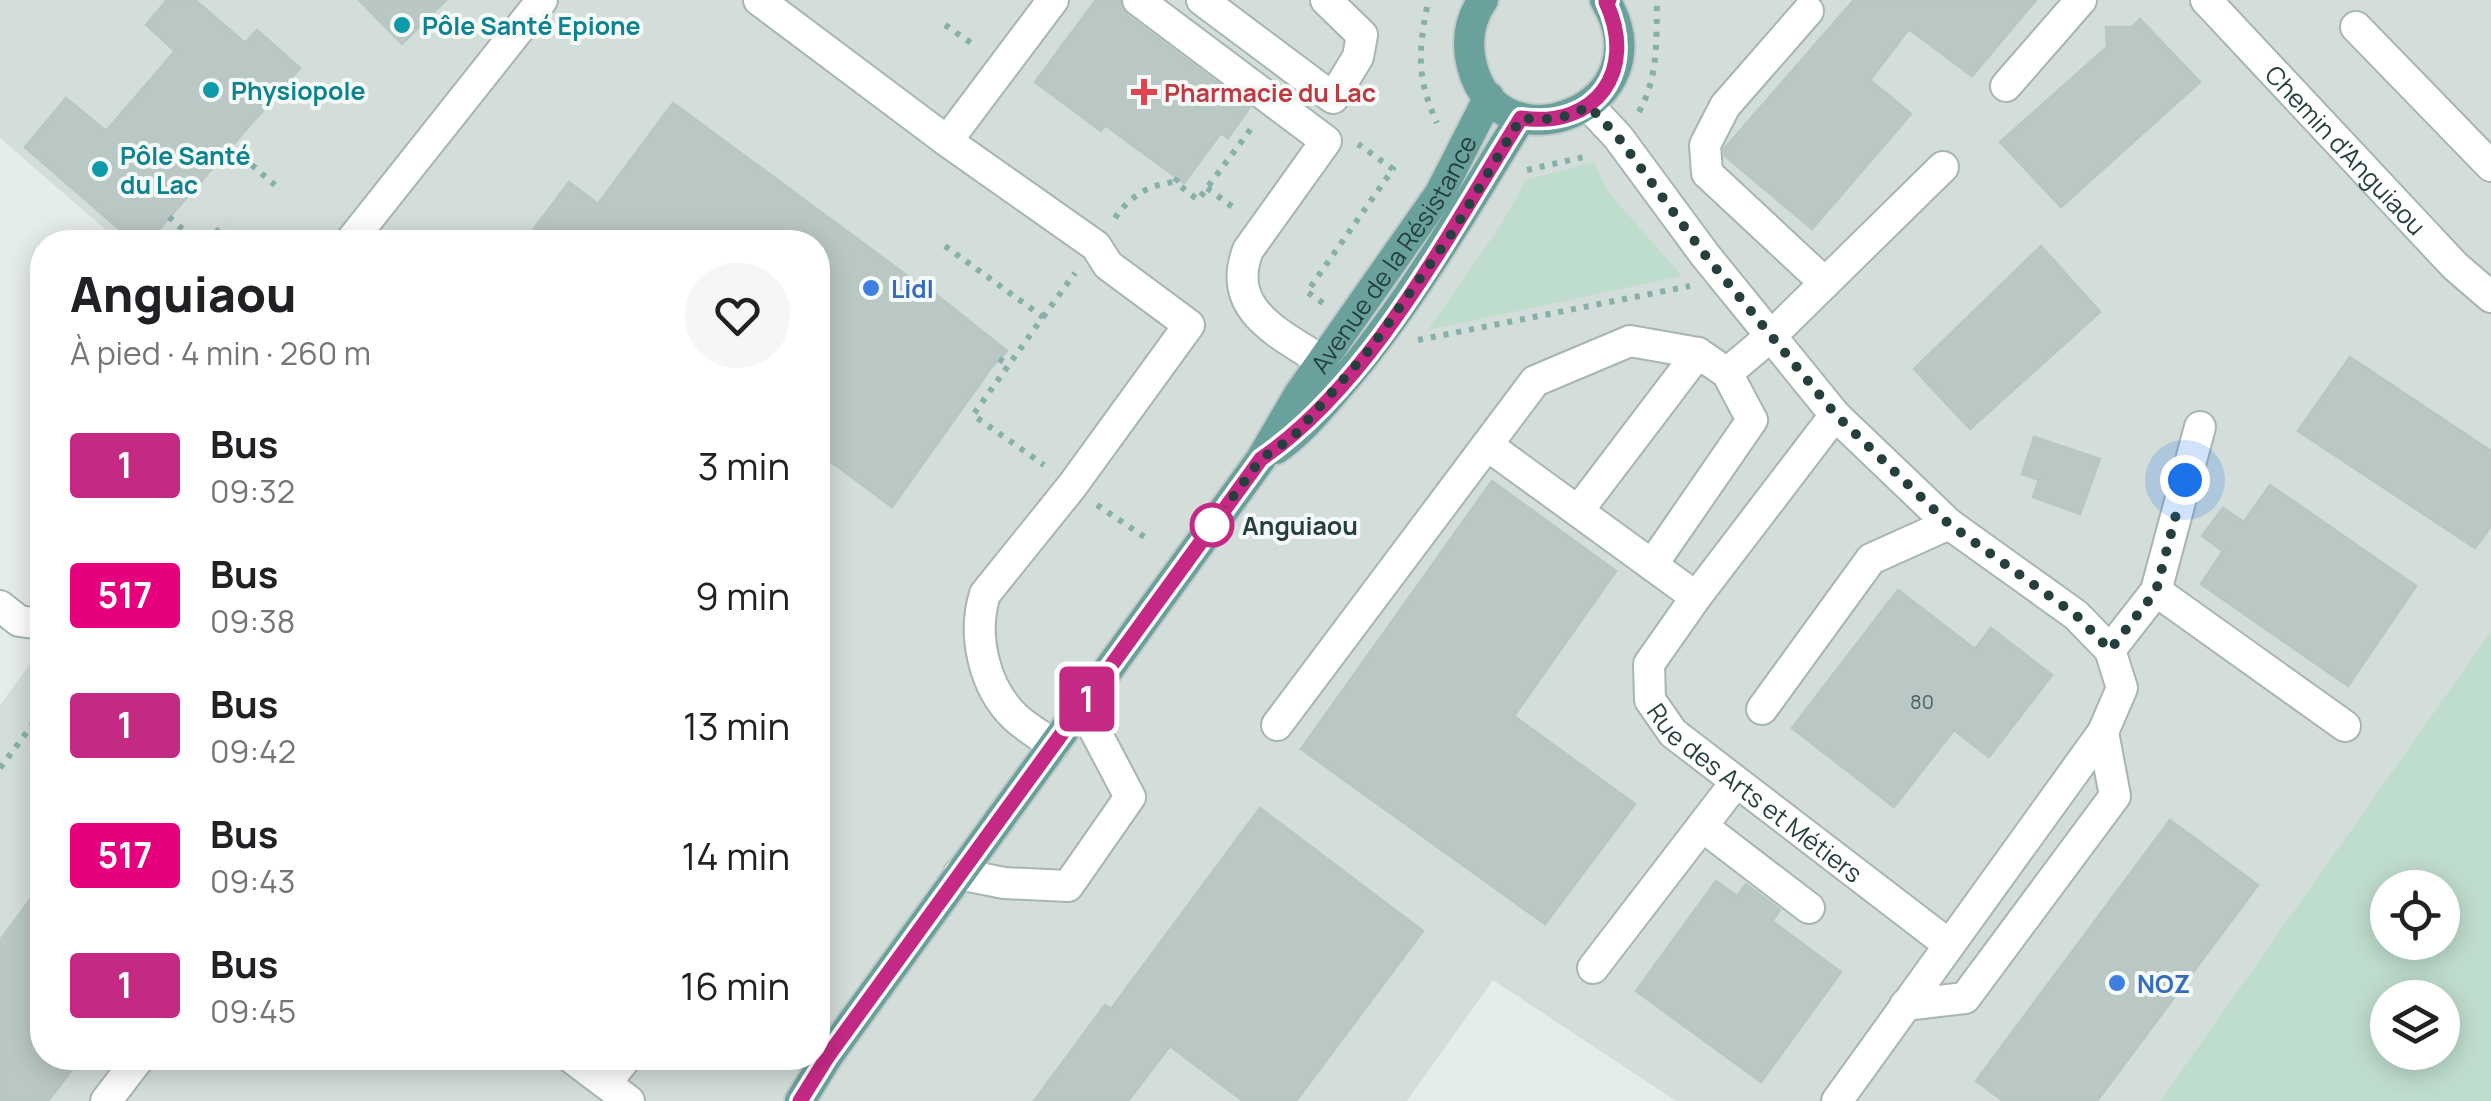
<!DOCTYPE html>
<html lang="fr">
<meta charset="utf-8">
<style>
body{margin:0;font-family:Manrope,sans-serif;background:#f6f6f6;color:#202124;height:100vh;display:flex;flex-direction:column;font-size:38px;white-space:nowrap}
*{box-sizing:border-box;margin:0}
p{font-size:32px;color:#757577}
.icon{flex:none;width:55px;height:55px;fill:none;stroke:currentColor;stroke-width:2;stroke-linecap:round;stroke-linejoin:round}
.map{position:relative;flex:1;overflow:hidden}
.drawer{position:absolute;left:30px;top:230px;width:800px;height:840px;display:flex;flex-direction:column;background:#fff;border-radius:40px;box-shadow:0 5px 25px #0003}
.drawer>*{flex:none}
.badge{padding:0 20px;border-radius:8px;font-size:35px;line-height:65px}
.fabs{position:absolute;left:2370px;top:870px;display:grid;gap:20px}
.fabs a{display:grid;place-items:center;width:90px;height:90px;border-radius:50%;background:#fff;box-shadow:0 5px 25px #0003;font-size:50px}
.you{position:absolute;width:50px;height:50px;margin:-25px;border:8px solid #fff;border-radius:50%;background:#1a73e8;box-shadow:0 0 0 15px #1a73e833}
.map>.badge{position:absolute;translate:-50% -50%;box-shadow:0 0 0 5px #fff}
.round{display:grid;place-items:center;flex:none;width:105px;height:105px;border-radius:52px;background:#f6f6f6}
.head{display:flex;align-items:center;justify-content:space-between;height:170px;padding:0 40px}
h1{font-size:48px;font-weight:800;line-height:75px}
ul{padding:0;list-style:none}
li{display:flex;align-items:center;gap:30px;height:130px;padding:0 40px}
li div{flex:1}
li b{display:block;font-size:38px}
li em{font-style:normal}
li .badge{min-width:110px;font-weight:700;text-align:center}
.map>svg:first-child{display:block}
.built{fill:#d3ddda}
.green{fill:#bfddcd;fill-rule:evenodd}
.building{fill:#bac8c5;stroke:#b7c7c3;stroke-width:2.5}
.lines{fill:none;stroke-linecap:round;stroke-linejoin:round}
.minor-casing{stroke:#a7b5b3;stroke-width:34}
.major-casing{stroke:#c2c9c9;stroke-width:34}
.path{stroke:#87b0aa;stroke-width:6;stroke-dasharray:5 8;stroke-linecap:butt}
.minor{stroke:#fff;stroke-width:30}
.major{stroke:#6ba19d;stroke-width:30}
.line-casing{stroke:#fff;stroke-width:22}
.line{stroke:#c42a84;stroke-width:15}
.walk{stroke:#243f3d;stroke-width:10;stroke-dasharray:0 18}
.culture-dot{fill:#0f9aa8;stroke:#f5faf8;stroke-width:4}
.health-dot{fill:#e0444e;stroke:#f5faf8;stroke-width:4}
.shop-dot{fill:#3f7fe0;stroke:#f5faf8;stroke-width:4}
.stop-dot{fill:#fff;stroke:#c42a84;stroke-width:5}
.labels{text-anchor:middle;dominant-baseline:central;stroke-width:8;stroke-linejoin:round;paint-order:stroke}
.number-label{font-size:20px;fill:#4a615f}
.culture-label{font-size:25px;font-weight:bold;fill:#0d838f;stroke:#f5faf8;text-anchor:start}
.health-label{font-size:25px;font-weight:bold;fill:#be3a42;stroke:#f5faf8;text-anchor:start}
.street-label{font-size:25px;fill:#243f3d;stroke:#f5faf8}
.shop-label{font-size:25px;font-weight:bold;fill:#366cbe;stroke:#f5faf8;text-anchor:start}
.stop-label{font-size:25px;font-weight:bold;fill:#243f3d;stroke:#f5faf8;text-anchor:start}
</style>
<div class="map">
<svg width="2491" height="1101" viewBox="0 0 2491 1101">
<rect width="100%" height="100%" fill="#e5edeb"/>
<path class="built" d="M0 0H2491V631L2160 1101H1676L1493 980 1407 1101H0V705L42 648V1058H818V242H120L0 138Z"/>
<g class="green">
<path d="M1594 162 1608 192 1682 276 1428 330 1501 225 1526 180Z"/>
<path d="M2491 631V1101H2160ZM2388 888H2442V942H2388ZM2388 998H2442V1052H2388Z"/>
</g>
<g class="building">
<path d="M167 0H195L245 43 257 30 300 68 148 242H134L25 147 66 98 106 131 175 51 146 25Z"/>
<path d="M359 0H446L402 44Z"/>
<path d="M1096 0H1120L1127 15 1250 107 1228 138 1221 133 1184 183 1105 125 1101 131 1035 82Z"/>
<path d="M1854 0H2036L1972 76 1909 29 1870 80 1911 114 1812 229 1724 155V149Z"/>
<path d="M2140 19 2200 82 2061 207 2000 142 2107 47 2106 27H2132Z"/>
<path d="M673 103 928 291 929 289 1007 351 991 368 892 507 818 452V242H524L569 182 598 204Z"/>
<path d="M2041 246 2100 312 1970 429 1914 369Z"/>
<path d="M2350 357 2491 451V526L2475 548 2298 431Z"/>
<path d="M2034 437 2100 459 2080 514 2033 497 2039 480 2022 474Z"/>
<path d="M1492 481 1616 571 1514 716 1635 804 1545 924 1301 749Z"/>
<path d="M2270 485 2416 586 2348 686 2201 584 2223 551 2202 536 2223 508 2244 522Z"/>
<path d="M1898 590 1975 649 1991 628 2052 675 1989 757 1954 730 1894 807 1792 728Z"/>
<path d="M1260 808 1423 931 1296 1101H1243L1170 1046 1128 1101H1034L1105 1005 1111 1009Z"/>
<path d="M2170 820 2258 885 2097 1101H2003L1976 1081Z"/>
<path d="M1716 881 1737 896 1746 884 1780 910 1772 921 1841 972 1761 1082 1636 991Z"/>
<path d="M42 884V1058H81L48 1101H0V940Z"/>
</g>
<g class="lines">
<defs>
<g id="minor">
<path d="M759 0 947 141 1096 246 1108 265 1189 325 1072 486 985 594C972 635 984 687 1015 717 1027 728 1041 736 1054 745"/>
<path d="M1138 0 1326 141 1248 250C1225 310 1279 333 1322 361"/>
<path d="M1202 0 1333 98 1358 57 1362 35 1326 0"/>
<path id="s1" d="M2206 0 2455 266 2491 297"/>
<path d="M1808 11 1725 106 1705 145 1707 173 1825 283"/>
<path d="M2356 27 2491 166"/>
<path d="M2006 86 2081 0"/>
<path d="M1589 106 1618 137 1705 255 1835 415 1949 524 2076 615 2110 650 2122 688 2103 732 1837 1101"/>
<path d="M947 141 1053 0"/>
<path d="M350 242 542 0"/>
<path id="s2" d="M1835 415 1696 597 1649 664 1650 700 1673 733 1948 944"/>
<path d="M1487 445 1696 597"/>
<path d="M1578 511 1698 353"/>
<path d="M1652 565 1752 420 1727 373"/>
<path d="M2156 591 2345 726"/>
<path d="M0 606 19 621 42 624"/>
<path d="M2110 650 2156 591 2200 427"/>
<path d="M1762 709 1871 559 1949 524"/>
<path d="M1277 725 1535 381 1630 341 1698 353 1727 373 1771 336 1943 167"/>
<path d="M1702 826 1809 908"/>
<path d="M959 874 1004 883 1068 886 1130 797 1082 706"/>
<path d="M1593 968 1736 782"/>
<path d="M1905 1005 1965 998 2115 796 2103 732"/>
<path d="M572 1058 629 1101"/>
<path d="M606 1083 626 1058"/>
<path d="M106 1101 139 1058"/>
</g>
<g id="major">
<path d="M1483 0C1469 20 1466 42 1472 66 1499 172 1669 106 1605 0"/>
<path d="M1276 449C1301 432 1321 407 1341 384 1411 302 1464 209 1521 118"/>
<path id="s3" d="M800 1101 828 1056 1261 459 1299 394 1440 193 1489 97"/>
</g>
</defs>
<use href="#minor" class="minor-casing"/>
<use href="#major" class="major-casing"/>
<g class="path">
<path d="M1427 7C1418 53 1417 79 1437 123"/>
<path d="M945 25 977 47"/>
<path d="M1639 112C1659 75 1656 41 1657 0"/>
<path d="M232 148 275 185"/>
<path d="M1527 170 1588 156"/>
<path d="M1178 178 1175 182 1198 200 1253 126"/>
<path d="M1207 188 1238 211"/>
<path d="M169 217 197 242"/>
<path d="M1115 218C1129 197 1149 184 1175 182"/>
<path d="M207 242 225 223"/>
<path d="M945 246 1043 317 973 415 1044 465"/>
<path d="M1323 303 1307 292 1393 169 1358 144"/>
<path d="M1043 317 1075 273"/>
<path d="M1418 340 1690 286"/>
<path d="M999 359 1009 365"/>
<path d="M1097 505 1146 538"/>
<path d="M0 768 42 712"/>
</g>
<use href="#minor" class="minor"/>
<use href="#major" class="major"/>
</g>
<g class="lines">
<defs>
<path id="line" d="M800 1101 828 1056 1261 459C1373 382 1450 230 1521 118 1596 129 1638 71 1606 2L1609 0"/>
</defs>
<use href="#line" class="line-casing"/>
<use href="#line" class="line"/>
<path class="walk" d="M1212 525 1261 459 1293 437 1371 348 1452 233 1521 118C1548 121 1565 119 1589 106L1618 137 1705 255 1836 415 1949 524 2076 615 2110 650 2156 591 2185 480"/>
</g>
<g class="culture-dot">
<circle cx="402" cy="25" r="10"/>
<circle cx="211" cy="90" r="10"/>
<circle cx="100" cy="169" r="10"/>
</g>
<path class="health-dot" d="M1139 77h10v10h10v10h-10v10h-10v-10h-10v-10h10z"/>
<g class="shop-dot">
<circle cx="871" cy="288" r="10"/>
<circle cx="2117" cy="983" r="10"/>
</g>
<circle class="stop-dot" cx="1212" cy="525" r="20"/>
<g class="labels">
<g class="number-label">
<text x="1922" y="701">80</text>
</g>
<g class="culture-label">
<text x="422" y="25">Pôle Santé Epione</text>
<text x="231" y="90">Physiopole</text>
<text x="120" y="155">Pôle Santé<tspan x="120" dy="29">du Lac</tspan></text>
</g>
<g class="health-label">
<text x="1164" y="92">Pharmacie du Lac</text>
</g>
<g class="street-label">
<text stroke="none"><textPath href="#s1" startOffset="205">Chemin d'Anguiaou</textPath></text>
<text stroke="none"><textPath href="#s3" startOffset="1035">Avenue de la Résistance</textPath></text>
<text stroke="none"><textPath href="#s2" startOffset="488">Rue des Arts et Métiers</textPath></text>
</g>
<g class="shop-label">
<text x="891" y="288">Lidl</text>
<text x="2137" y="983">NOZ</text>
</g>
<g class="stop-label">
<text x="1242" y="525">Anguiaou</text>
</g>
</g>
</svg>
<div class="fabs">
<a><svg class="icon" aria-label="locate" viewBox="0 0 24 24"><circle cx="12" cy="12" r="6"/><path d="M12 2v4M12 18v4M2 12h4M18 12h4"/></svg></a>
<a><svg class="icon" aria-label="layers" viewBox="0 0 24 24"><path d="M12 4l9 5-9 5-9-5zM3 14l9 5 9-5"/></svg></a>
</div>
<div class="you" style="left:2185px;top:480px"></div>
<b class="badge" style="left:1087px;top:699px;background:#c42a84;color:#fff">1</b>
<section class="drawer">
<div class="head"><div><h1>Anguiaou</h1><p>À pied · 4 min · 260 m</p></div><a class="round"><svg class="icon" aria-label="heart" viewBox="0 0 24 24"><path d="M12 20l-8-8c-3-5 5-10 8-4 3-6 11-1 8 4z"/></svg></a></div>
<ul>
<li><span class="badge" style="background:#c42a84;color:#fff">1</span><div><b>Bus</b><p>09:32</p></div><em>3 min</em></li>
<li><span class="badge" style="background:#e6007e;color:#fff">517</span><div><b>Bus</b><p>09:38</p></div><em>9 min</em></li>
<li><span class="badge" style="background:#c42a84;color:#fff">1</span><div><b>Bus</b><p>09:42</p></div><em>13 min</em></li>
<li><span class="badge" style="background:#e6007e;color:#fff">517</span><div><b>Bus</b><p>09:43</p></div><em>14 min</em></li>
<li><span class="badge" style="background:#c42a84;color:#fff">1</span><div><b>Bus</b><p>09:45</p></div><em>16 min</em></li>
</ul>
</section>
</div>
